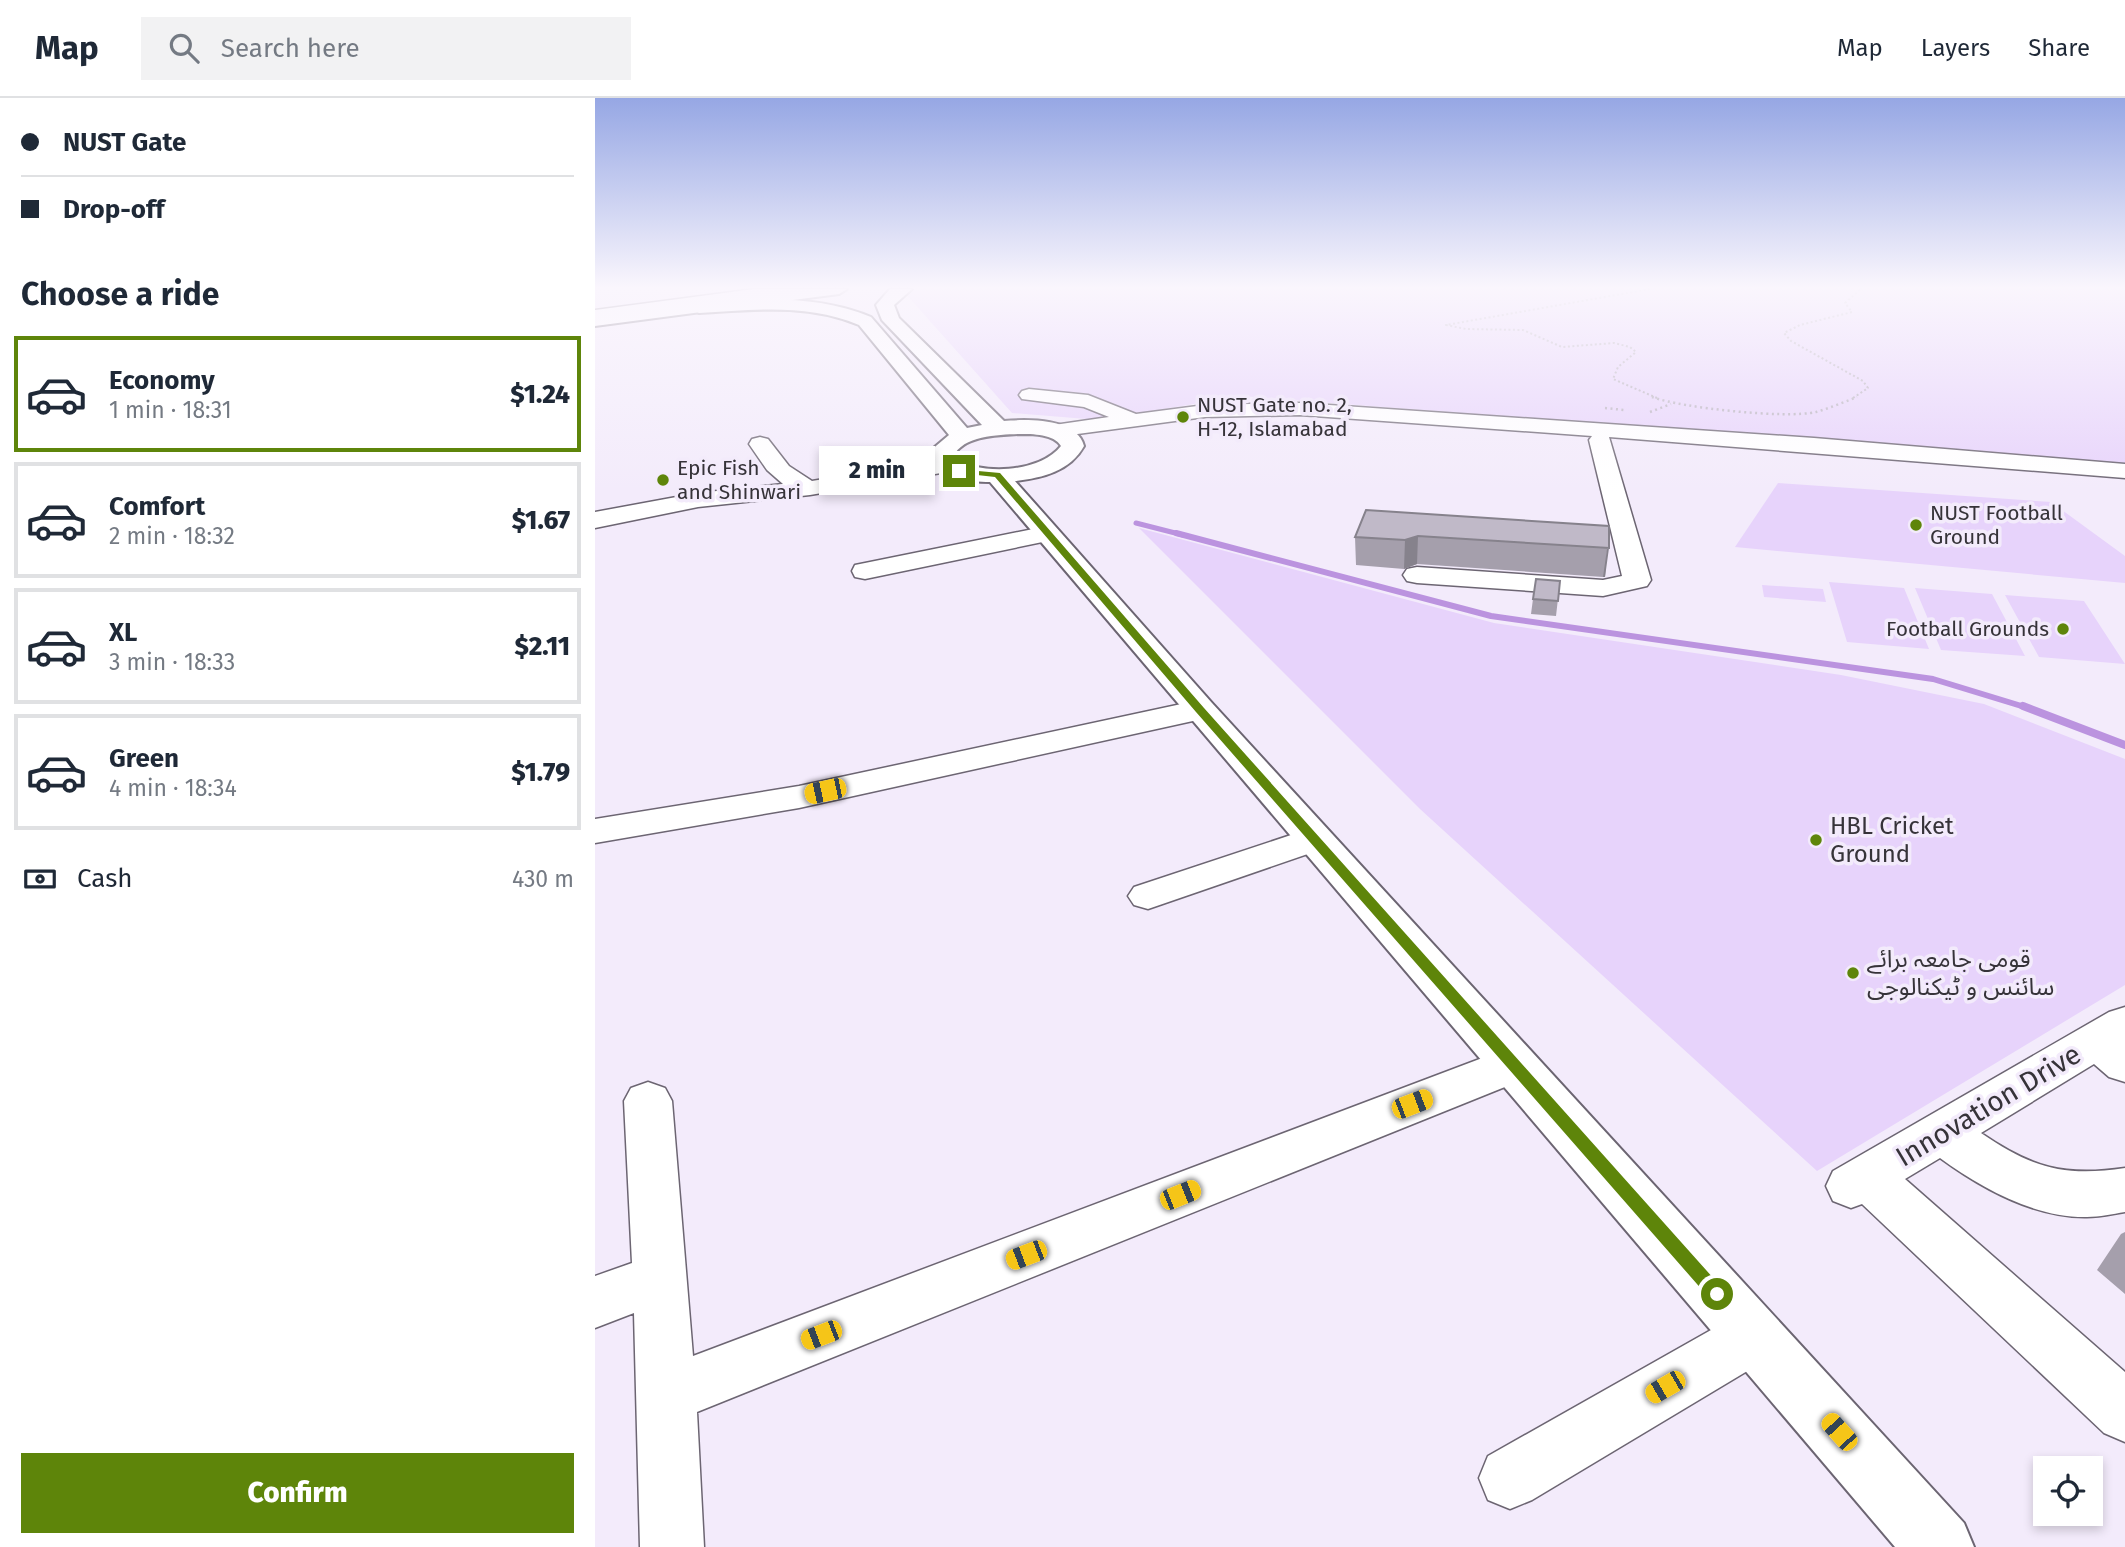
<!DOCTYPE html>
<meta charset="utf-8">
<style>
:root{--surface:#fff;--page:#f2f2f3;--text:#1f2937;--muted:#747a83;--line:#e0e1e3;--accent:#5e850a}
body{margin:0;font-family:"Fira Sans","Noto Sans Arabic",sans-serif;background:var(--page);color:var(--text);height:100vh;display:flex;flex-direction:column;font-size:26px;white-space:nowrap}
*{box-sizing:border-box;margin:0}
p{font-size:23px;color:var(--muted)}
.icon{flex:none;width:38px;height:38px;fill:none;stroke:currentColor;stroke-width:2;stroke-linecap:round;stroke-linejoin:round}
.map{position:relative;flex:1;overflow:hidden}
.side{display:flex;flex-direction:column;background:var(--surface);width:595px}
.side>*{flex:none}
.hud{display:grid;align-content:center;height:154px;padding:0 21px;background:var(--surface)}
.tools{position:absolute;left:1438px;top:1358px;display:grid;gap:14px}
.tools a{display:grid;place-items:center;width:70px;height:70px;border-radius:0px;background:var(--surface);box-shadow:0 4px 10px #0003;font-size:35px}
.end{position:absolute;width:32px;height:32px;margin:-16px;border:9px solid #5e850a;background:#fff;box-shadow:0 0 0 4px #fff}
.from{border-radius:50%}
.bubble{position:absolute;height:49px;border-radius:0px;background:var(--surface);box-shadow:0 4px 10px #0003;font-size:23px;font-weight:800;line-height:49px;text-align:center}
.car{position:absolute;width:21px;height:42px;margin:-21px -10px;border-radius:9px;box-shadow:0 0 5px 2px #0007;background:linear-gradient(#f5c518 24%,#345 0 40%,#f5c518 0 76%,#345 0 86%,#f5c518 0)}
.hud b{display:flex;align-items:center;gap:24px;height:66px;font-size:26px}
.hud b+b{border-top:2px solid var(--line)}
.hud i{width:18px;height:18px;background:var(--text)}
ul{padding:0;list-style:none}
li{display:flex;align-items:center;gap:21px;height:116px;margin:0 14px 10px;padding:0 7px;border:4px solid var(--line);border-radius:0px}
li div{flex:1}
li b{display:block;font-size:26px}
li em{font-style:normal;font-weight:800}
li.selected{border-color:var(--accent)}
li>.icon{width:63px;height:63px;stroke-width:1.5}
h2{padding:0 21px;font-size:32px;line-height:84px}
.pay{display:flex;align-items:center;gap:18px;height:77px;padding:0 21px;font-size:26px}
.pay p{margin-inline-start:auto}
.primary-button{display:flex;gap:14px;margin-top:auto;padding:14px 21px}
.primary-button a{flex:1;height:80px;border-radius:0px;background:var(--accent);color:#fff;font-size:28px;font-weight:800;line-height:80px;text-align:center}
header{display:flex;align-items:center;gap:42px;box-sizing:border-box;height:98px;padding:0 35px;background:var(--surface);border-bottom:2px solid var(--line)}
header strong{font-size:33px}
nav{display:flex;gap:38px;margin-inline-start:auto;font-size:24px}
.search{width:490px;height:63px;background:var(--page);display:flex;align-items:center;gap:18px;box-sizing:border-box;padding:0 24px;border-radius:0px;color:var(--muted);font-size:26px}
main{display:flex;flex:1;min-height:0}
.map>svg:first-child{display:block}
.green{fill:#e7d3fb}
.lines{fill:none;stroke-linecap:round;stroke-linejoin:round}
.stream-far2{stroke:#bb93df;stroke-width:5}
.stream-far1{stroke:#bb93df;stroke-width:6}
.stream{stroke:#bb93df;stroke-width:8}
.minor-casing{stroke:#6c6572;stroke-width:3}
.major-casing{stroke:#6c6572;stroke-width:4}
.highway-casing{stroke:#6c6572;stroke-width:4}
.path-far1{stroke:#b5aebb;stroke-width:2;stroke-dasharray:2 2.5;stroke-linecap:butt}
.path{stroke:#b5aebb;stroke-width:2.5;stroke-dasharray:2 3.5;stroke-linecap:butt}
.minor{fill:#fff;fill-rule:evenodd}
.major{fill:#fff;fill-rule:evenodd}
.highway{fill:#fff;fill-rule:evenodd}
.wall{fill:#a59fac}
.shaded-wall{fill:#86828c}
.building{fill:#c0b9c8;stroke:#86828c;stroke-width:2}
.route{fill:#5e850a}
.poi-dot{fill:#5e850a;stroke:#f3ebfb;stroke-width:2.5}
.labels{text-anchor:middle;stroke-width:7;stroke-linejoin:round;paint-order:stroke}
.far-poi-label{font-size:21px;fill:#363339;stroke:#f3ebfb;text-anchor:start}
.poi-label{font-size:24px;fill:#363339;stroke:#f3ebfb;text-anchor:start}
.near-street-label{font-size:28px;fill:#363339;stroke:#f3ebfb}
</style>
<header>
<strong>Map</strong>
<div class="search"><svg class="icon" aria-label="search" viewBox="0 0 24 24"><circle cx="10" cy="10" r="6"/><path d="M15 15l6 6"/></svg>Search here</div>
<nav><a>Map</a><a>Layers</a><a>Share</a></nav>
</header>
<main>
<section class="side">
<div class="hud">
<b><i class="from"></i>NUST Gate</b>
<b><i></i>Drop-off</b>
</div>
<h2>Choose a ride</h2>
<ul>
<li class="selected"><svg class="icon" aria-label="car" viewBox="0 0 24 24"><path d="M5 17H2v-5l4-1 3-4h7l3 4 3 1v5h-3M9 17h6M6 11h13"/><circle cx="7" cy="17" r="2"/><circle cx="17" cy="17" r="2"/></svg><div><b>Economy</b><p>1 min · 18:31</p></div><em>$1.24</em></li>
<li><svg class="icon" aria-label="car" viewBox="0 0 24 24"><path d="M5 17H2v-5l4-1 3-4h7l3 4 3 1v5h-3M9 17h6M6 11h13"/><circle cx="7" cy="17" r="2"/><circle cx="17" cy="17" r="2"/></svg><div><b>Comfort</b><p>2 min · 18:32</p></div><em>$1.67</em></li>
<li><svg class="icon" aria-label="car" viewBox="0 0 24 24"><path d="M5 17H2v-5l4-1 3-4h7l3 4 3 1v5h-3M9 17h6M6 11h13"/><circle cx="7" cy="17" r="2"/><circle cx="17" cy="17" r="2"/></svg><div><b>XL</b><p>3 min · 18:33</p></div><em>$2.11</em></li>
<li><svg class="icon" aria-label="car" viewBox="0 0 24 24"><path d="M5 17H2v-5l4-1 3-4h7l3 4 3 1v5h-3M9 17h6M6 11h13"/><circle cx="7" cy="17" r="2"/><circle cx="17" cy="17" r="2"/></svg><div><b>Green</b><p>4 min · 18:34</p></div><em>$1.79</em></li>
</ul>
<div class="pay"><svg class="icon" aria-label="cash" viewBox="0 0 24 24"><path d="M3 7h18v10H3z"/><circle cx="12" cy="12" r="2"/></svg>Cash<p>430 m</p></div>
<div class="primary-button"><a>Confirm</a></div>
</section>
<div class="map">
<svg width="1530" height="1449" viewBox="0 0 1530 1449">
<rect width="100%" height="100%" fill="#f3ebfb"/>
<!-- green -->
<path class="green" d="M325,191h1205v176l-884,-69 -142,24 -87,-7 -108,-121z
M1183,385l273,19 74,54v27l-390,-36z
M544,430l355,95 347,52 143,29 141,55v226l-308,186 -397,-362z
M1234,484l75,6 25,61 -82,-7z
M1167,487l61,4 3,13 -62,-5z
M1320,490l77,6 33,62 -84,-6z
M1410,497l79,6 41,63 -86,-7z"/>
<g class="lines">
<!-- stream-far2 -->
<path class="stream-far2" d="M541,425l47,12"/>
<!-- stream-far1 -->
<path class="stream-far1" d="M581,435l315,83 442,63 95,29"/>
<!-- stream -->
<path class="stream" d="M1428,608l102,39"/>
<!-- minor casing -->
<g class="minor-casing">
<path id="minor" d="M159,191h47l-8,5 -198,26v-10z
M434,291l59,6 48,19 69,-9 95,-2 514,35 311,26v14l-516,-41 42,143 -4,6 -44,10 -186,-13 -10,-2 -4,-6 4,-6 10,-2 186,13 19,-4 -33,-136 3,-4 -292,-21 -95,2 -150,20 -8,-1 -3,-5 3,-5 62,-9 -25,-10 -62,-8 -3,-4 3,-4z
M165,339l8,2 21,27 23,15 135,-23 8,2 3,5 -3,5 -8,2 -137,23 -112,12 -103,21v-16l103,-19 85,-9 -16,-14 -18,-26 3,-5z
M453,428l9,3 4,5 -4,5 -192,40 -10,-2 -3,-6 3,-6 10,-2z
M605,602l11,3 5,7 -5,7 -412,91 -204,35v-24l204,-33z
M720,729l13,4 6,8 -6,8 -180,62 -14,-4 -6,-9 6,-9z
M1530,909v75l-16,-5 -15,-13 -113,69c51,35 83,44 144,35v44c-13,2 -25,5 -38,5 -52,1 -106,-29 -147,-59l-35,21 220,193v70l-21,-9 -242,-229 -11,4 -18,-7 -7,-15 7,-15 276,-159z
M919,948l16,5 7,13 -7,13 -833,335 7,135h-64l-6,-234 -39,15v-52l37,-13 -8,-162 7,-13 17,-6 17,6 7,13 21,255z
M1159,1211l20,8 8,19 -8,19 -242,145 -22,9 -22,-9 -9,-22 9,-22 246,-139z"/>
</g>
<!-- major casing -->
<g class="major-casing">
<path id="major" d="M295,191h22l-18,16 5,13 105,103c23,-2 73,-3 80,25 -14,25 -41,32 -69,35l197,222 752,820 10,24h-79l-905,-1065c-21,0 -48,-5 -61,-23l1,-8 19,-16 -90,-110c-52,-22 -106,-15 -160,-12l-9,-5 9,-5c59,-4 116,-9 172,14l96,111 15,-3 -100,-105 -6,-15zM424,336c14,0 35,0 42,12 -21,27 -82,30 -108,11 10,-22 46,-22 66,-23z"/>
</g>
<!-- highway casing -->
<g class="highway-casing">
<path id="highway" d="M203,191h49l-8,5 -244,32v-10z"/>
</g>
<!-- path-far1 -->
<path class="path-far1" d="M1055,191l-204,36 20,4 57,1 39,17 52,-4 16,4 6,5 -18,15 -5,12 44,19
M1258,300l15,-10 -5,-7 -72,-40 -7,-8 16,-8 52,-13 -7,-9 16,-14"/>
<!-- path -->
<path class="path" d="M1057,299c30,11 134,22 164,15 14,-4 28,-10 41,-15
M1010,310l19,2
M1055,314l21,-8"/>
<!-- minor -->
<use href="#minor" class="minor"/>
<!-- major -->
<use href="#major" class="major"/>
<!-- highway -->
<use href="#highway" class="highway"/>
</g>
<!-- wall -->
<path class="wall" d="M1014,428l-4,51h-2l-186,-13 -13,5 -48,-4 -1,-28z
M965,483l-4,35 -25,-2 2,-15z
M1530,1134v62l-28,-24 24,-36z"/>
<!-- shaded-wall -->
<path class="shaded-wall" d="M823,438l-1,28 -13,5 1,-29z
M1014,450l-4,29h-2l4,-28z"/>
<!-- building -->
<path class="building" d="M771,412l243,16v22l-191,-12 -13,4 -50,-3z
M941,481l24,2 -2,20 -25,-2z"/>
<!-- sky -->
<linearGradient id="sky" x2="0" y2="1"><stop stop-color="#96a7e4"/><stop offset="0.48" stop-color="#faf6fd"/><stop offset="1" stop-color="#faf6fd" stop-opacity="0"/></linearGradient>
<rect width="1530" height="394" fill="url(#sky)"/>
<!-- route -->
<path class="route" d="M361,371l44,4 204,235 519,581 2,5 -2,6 -6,2 -6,-2 -515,-588 -201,-235 -36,-4z"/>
<!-- markers -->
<g class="poi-dot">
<circle cx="588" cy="319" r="7"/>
<circle cx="68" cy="382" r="7"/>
<circle cx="1321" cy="427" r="7"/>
<circle cx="1468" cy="531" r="7"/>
<circle cx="1221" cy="742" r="7"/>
<circle cx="1258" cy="875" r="7"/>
</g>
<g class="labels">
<!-- far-poi labels -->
<g class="far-poi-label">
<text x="602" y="314">NUST Gate no. 2,<tspan x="602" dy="24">H-12, Islamabad</tspan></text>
<text x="82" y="377">Epic Fish<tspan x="82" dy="24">and Shinwari</tspan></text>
<text x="1335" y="422">NUST Football<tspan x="1335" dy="24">Ground</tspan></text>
<text x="1454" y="538" text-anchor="end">Football Grounds</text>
</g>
<!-- poi labels -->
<g class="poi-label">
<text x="1235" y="736">HBL Cricket<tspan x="1235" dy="28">Ground</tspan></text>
<text x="1272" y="869">قومی جامعہ برائے<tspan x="1272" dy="28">سائنس و ٹیکنالوجی</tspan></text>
</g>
<!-- near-street labels -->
<g class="near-street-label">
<text transform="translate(1393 1007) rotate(-31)" y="10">Innovation Drive</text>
</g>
</g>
</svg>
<div class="tools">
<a><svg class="icon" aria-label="locate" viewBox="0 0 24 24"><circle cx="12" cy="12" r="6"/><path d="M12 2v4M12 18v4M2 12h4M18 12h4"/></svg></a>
</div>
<i class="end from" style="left:1122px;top:1196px"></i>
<i class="end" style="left:364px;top:373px"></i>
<div class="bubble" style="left:224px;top:348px;width:116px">2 min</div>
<i class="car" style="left:230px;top:693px;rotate:258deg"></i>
<i class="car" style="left:817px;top:1006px;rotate:69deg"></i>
<i class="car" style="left:585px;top:1097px;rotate:68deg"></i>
<i class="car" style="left:431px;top:1157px;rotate:249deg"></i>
<i class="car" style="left:226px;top:1237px;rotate:249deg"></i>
<i class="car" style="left:1070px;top:1289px;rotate:240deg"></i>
<i class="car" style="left:1244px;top:1334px;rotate:318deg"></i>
</div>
</main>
